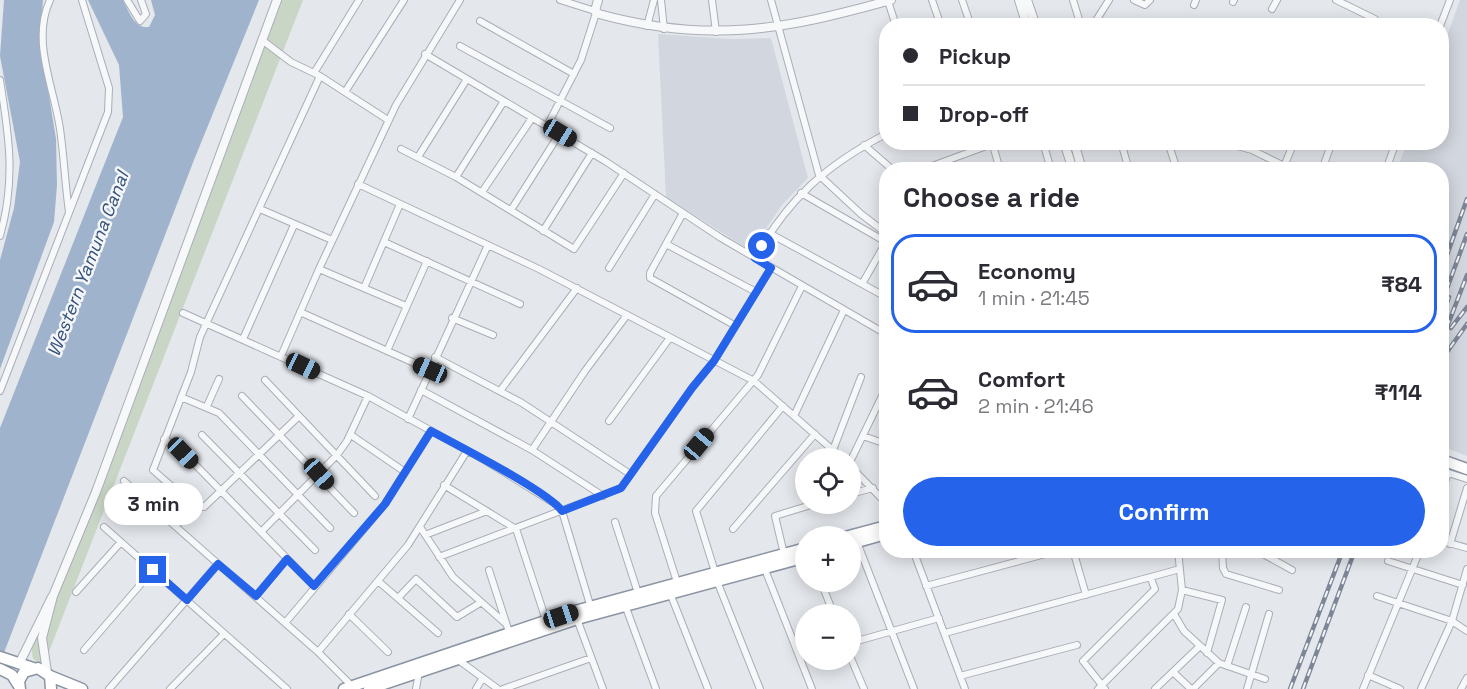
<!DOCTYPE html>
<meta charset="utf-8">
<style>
:root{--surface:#fff;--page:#f2f2f3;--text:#2b2b33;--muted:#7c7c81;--line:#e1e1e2;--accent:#2563eb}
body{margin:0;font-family:"Space Grotesk",sans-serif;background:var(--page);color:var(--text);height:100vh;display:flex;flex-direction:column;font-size:22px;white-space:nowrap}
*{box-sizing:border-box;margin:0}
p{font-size:20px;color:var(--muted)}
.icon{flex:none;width:33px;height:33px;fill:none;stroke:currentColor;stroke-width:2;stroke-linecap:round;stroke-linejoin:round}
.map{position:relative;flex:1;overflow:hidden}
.side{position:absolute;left:879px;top:162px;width:570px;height:396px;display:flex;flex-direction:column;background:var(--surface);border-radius:24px;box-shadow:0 3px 15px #0003}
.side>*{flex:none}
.guide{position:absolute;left:879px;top:18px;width:570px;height:132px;border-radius:24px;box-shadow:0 3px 15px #0003;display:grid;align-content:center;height:132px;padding:0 24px;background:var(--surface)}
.controls{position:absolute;left:795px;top:448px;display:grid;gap:12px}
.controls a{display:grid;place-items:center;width:66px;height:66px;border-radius:50%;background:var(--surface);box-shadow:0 3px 15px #0003;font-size:30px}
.end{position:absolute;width:27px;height:27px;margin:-14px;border:8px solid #2563eb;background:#fff;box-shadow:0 0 0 3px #fff}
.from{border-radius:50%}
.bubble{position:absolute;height:42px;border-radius:21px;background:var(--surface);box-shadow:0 3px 15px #0003;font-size:20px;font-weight:800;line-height:42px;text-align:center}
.car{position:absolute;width:18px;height:36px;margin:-18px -9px;border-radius:8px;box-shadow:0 0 4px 2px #0007;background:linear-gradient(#222 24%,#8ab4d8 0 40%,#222 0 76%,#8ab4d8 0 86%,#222 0)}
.guide b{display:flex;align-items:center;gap:21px;height:57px;font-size:22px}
.guide b+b{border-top:2px solid var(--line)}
.guide i{width:15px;height:15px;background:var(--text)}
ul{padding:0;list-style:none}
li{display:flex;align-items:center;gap:18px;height:99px;margin:0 12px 9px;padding:0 12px;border:3px solid transparent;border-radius:24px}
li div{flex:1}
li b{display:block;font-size:22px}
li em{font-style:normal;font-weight:800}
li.active{border-color:var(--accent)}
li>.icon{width:54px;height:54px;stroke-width:1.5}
h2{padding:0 24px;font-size:27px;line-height:72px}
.button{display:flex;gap:12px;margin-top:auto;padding:12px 24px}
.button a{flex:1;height:69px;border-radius:36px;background:var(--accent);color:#fff;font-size:24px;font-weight:800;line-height:69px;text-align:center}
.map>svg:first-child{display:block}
.built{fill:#d2d6de}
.green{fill:#c9d6c5}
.water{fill:#9fb4cc}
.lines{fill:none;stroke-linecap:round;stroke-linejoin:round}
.minor-casing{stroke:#a9aeb7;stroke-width:8}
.tertiary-casing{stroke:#a9aeb7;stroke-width:10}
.trunk-casing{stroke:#8b94a3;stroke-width:13}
.minor{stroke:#f7f8fa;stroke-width:6}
.tertiary{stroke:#f7f8fa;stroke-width:8}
.trunk{stroke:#fff;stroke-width:10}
.rail-casing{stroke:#7d8696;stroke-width:4.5}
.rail{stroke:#f4f6f9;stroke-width:2;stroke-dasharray:7;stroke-linecap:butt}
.route{stroke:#2563eb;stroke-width:8}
.labels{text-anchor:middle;stroke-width:5;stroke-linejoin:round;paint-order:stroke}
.water-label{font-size:18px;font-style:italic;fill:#34527a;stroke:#f4f6f9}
</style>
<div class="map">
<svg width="1467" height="689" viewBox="0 0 1467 689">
<rect width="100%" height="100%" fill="#e4e7ec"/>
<!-- built -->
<path class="built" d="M1460,0h7v456l-25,-10v-276l-45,-1 10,-26 35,-1v-92z
M658,34l73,5 40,-1 37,140 -26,27 -31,46 -85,-54z"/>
<!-- green -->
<path class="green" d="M282,0h21l-260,667 -10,-8 -2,-14z"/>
<!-- water -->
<path class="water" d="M4,0h39l-3,40 16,99 1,46 -3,37 -54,147v-109l14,-52 6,-46 -20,-106z
M88,0h35c6,11 11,29 26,27l6,-12 -4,-15h108l-65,160 -194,503v-235l123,-311 -4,-52z"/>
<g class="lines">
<!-- minor casing -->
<g class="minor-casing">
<path id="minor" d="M50,0c-19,41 4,87 10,129 4,27 5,55 9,83
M127,0l13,21 6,-7 -5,-14
M560,0l35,11
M661,0l3,29
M712,0l4,32
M771,0l48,175 42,39 25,19
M932,0l9,26
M962,0l9,26
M1073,0l8,26
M1134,0l11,5 5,-5
M1336,0l39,19 1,7
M888,1l8,25
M1233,2l1,-2
M1194,5l2,-5
M1272,9l5,-9
M480,21l94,53
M647,26l7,-26
M1090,26l7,-7 12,-19
M1440,26l10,-26
M262,40l29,22 29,14 68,44
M460,46l150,82
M425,54l180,107 116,77 165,96
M314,73l45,-73
M0,80c9,56 16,100 0,156
M345,92l59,-92
M547,126l34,-66 15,-47
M992,142l8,28
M1043,142l8,28
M1121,142l8,28
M1168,142l9,28
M1223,142l29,8 32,16
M864,145l29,25
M1170,147l25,-5
M401,149l55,28 118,72 50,-76
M418,157l49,-78
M1283,169l11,-27
M921,170l71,-26
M1322,170l10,-28
M1386,170l10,-28
M456,177l48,-76
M358,184l181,85 215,112 89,78
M482,192l50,-74
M801,193l85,49
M260,209l72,31
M511,210l49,-77
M683,213l-33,60v5l84,47
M543,231l49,-78
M769,233l117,64
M384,242l136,62
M666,244l90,48
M755,258c33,-59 71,-93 131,-124
M609,268l46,-74
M319,269l87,37
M862,284l24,-42
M364,288l36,-84
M300,312l130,58
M183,313l185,83 118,65 71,44 5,6 29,97
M452,318l41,17
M243,339l51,-114
M387,351l40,-90
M281,356l38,-87 77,-164 64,-105
M435,357l87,46 108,71
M265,380l110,116
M421,390l111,60 71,46
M0,391l108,-279 1,-24 -27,-88
M500,391l77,-103
M242,396l112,117
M181,397l38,16 111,115
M207,406l12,-27
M299,416l-95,91 -11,-2 -40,-35 38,-98 9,-35 120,-261
M794,416l50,-106
M408,419l80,-174
M609,421l60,-82
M202,435l113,115
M351,435l54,37
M863,436l23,8
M164,439l16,10 134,137
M532,450l53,-79 42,-56
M833,450l28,-73
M850,462l33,-68
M850,466l36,37
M1442,471l25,8
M124,481l194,171 35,35
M444,485l72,44 30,91
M1442,491l6,-18
M850,494l23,-6
M615,522l23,71
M176,526l17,-21
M104,527l183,162
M420,527l33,50 52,46
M733,529l82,-95
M261,532l76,-77 10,-14 21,-45
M425,535l62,-24
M1442,541l25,7
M857,542l57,147
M1450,544l17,-56
M913,550l52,139
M1073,550l13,45
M1222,550l1,18 3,6 53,16
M1256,550l36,20
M784,554l-9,-38 39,-12
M439,557l182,-69 71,-100 22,-27 57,-93
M1388,561l75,24
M764,567l48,122
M489,570l20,62
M715,572l-19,-61 87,-105
M378,581l60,52
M717,581l43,108
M677,582l-22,-69 1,-17 102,-121 44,-89
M821,582l13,33
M926,586l134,-36
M1182,590l40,10 -15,53
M76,592l45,-50
M670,593l38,96
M256,596l31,-37
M1377,596l75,25 15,10
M398,598l18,-19 41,38 23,-14
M625,605l31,84
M349,614l39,38
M1174,614l10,17 35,32 46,16
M577,619l26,70
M285,623l100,-119 46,-73
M945,633l235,-64
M850,643l89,-25
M84,650l69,-80
M318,652l90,-107 59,-94
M850,656l14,33
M457,659l41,30
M1227,666l19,-59
M1173,672l18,17
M1368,675l32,14
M960,676l117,-31
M109,689l109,-125
M170,689l54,-55
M416,689l3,-17
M476,689l6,-10
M503,689l88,-31
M1098,689l80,-80 4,-19 -4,-40
M1105,689l-22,-28 72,-72 -4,-10
M1155,689l45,-43
M1193,689l26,-26
M1247,689l22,-75
M1363,689l57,-139
M1421,689l31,-68 15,-52
M1461,689l6,-11"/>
</g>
<!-- tertiary casing -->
<g class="tertiary-casing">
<path id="tertiary" d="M598,0l-3,11 4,3c109,30 185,16 292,-14
M1019,0l8,26
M1027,0l9,26
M1064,142l9,28
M1074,142l8,28
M19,664l33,-67
M47,672l-5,-34 11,-42 43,-104 181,-492"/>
</g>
<!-- trunk casing -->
<g class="trunk-casing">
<path id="trunk" d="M1442,460l25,9
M845,537l41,-11
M850,544l36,-10
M0,657l33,11
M0,669l12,6 7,11
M50,676l32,13
M20,689l-1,-8 5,-9 14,-4 12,8 1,13
M344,689l231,-78 231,-63
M369,689l208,-70 229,-62"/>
</g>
<!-- minor -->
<use href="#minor" class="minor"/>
<!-- tertiary -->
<use href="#tertiary" class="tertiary"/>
<!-- trunk -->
<use href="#trunk" class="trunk"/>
<!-- rail casing -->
<g class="rail-casing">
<path id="rail" d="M1442,269l25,-70
M1442,302l25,-68
M1442,317l7,-20
M1451,328l16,-21
M1442,340l25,-65
M1442,359l25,-35
M1290,689l53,-139
M1303,689l52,-139"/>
</g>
<!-- rail -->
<use href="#rail" class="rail"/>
</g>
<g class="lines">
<!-- route -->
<path class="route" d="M153,570l34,30 31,-36 38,32 31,-37 27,27 71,-82 46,-73c26,14 117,60 131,80l59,-23 71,-100 22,-27 57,-93 -16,-10 7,-12"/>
</g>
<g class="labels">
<!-- water labels -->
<g class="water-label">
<text transform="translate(88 264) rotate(-69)" y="6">Western Yamuna Canal</text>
</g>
</g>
</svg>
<div class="controls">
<a><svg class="icon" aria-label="locate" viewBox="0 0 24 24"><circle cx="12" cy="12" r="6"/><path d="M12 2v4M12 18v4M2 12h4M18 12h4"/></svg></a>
<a>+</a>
<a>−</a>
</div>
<i class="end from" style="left:762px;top:246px"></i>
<i class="end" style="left:153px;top:570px"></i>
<div class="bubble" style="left:104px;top:483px;width:99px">3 min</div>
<i class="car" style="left:560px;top:133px;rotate:121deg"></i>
<i class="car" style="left:303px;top:366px;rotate:115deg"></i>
<i class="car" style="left:430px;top:370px;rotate:294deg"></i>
<i class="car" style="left:699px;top:444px;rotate:40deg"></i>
<i class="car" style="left:183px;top:453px;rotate:136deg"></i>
<i class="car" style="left:319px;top:474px;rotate:138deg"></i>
<i class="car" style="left:561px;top:616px;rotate:72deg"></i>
<div class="guide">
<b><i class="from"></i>Pickup</b>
<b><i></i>Drop-off</b>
</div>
<section class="side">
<h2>Choose a ride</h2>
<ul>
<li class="active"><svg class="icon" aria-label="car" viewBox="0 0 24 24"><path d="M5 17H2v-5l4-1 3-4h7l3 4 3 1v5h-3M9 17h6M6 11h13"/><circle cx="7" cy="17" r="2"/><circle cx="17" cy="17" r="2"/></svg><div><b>Economy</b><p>1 min · 21:45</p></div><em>₹84</em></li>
<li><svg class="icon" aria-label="car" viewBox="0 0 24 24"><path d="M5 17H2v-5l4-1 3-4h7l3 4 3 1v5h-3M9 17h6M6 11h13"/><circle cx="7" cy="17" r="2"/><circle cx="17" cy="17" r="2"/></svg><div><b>Comfort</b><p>2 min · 21:46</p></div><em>₹114</em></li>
</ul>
<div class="button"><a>Confirm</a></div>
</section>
</div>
